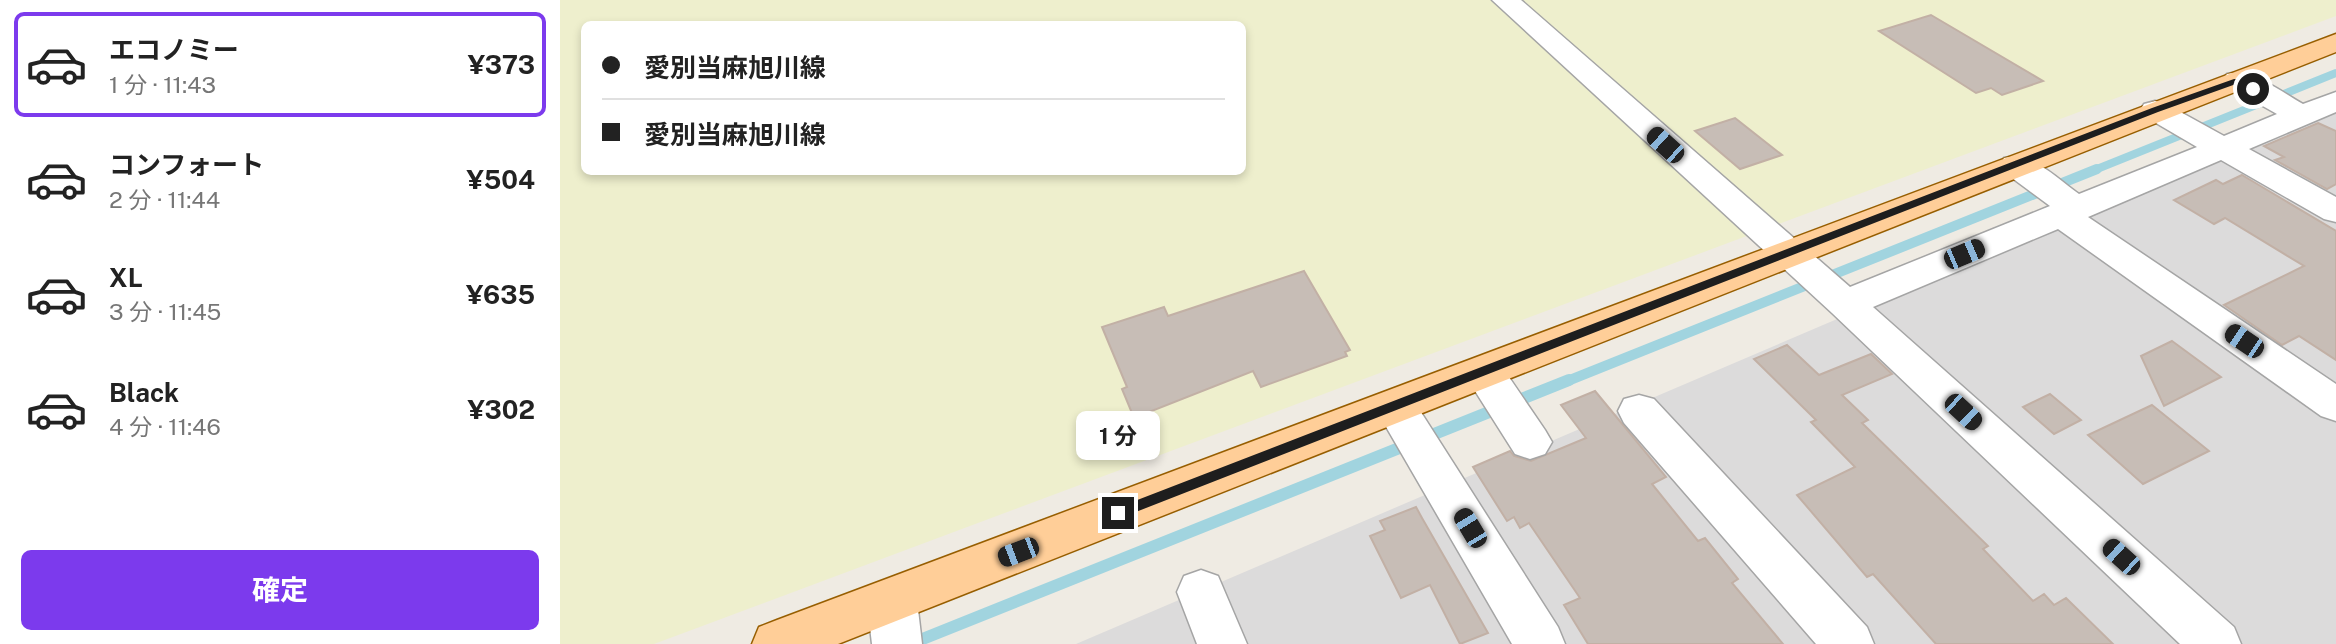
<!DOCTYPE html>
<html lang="ja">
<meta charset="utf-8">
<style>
:root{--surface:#fff;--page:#f6f6f6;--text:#222;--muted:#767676;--line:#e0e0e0;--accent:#7c3aed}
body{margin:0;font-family:"Public Sans","Noto Sans JP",sans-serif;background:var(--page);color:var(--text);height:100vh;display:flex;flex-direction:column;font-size:26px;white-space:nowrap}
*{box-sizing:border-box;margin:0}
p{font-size:23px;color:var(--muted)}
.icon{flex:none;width:38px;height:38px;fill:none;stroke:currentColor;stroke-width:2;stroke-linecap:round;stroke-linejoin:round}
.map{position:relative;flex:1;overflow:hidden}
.drawer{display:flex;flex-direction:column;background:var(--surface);width:560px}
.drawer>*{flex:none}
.banner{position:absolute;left:21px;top:21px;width:665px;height:154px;border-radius:10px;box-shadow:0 4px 10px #0003;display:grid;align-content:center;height:154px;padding:0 21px;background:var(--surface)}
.end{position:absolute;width:32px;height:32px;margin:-16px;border:9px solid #1e1e1e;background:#fff;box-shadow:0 0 0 4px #fff}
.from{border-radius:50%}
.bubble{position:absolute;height:49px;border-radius:10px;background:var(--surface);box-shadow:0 4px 10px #0003;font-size:23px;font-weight:700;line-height:49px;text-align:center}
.car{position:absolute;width:21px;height:42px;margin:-21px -10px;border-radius:9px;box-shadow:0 0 5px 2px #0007;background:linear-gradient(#222 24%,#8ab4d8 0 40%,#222 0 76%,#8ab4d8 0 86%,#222 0)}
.banner b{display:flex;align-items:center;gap:24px;height:66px;font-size:26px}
.banner b+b{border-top:2px solid var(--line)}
.banner i{width:18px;height:18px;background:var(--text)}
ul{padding:12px 0 0;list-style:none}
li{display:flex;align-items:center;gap:21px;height:105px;margin:0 14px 10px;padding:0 7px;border:4px solid transparent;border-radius:10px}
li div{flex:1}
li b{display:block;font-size:26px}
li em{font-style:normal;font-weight:700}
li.active{border-color:var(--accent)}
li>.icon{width:63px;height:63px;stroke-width:1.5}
.button{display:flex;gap:14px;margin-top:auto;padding:14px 21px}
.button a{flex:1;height:80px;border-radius:10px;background:var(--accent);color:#fff;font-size:28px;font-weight:700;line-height:80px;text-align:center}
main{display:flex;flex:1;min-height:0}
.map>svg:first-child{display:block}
.residential{fill:#dcdbdb}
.farmland{fill:#eeefcd;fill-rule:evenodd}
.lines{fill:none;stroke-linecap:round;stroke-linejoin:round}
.stream-far2{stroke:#a1d4df;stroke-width:8}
.stream-far1{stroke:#a1d4df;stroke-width:10}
.stream{stroke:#a1d4df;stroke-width:12}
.building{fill:#c7bdb6;stroke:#c2b0a5;stroke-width:2}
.minor-casing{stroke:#a5a5a5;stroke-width:3}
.major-casing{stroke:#975e00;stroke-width:3}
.minor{fill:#fff;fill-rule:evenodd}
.major{fill:#ffce98;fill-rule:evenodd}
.route{fill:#1e1e1e}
</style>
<main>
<section class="drawer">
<ul>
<li class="active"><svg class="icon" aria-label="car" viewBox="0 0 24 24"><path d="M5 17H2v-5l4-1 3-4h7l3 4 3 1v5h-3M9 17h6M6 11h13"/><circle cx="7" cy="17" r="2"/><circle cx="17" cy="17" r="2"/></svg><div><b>エコノミー</b><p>1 分 · 11:43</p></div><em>¥373</em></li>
<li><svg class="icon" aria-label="car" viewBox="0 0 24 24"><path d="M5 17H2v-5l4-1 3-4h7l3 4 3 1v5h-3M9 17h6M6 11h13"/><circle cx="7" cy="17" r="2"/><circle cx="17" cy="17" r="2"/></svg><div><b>コンフォート</b><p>2 分 · 11:44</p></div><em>¥504</em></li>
<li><svg class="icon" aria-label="car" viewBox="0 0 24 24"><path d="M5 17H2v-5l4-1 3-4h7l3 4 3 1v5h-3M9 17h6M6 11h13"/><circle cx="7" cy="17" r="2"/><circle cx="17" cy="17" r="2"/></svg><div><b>XL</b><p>3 分 · 11:45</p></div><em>¥635</em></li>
<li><svg class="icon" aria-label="car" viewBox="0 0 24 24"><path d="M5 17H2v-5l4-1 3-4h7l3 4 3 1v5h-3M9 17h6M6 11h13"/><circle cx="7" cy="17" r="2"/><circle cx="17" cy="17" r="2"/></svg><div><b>Black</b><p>4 分 · 11:46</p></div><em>¥302</em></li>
</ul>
<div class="button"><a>確定</a></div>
</section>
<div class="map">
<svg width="1776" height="644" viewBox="0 0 1776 644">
<rect width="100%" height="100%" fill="#efebe3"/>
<!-- residential -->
<path class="residential" d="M1776,106v538h-1260z"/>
<!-- farmland -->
<path class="farmland" d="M0,0h1776v16l-1682,628h-94zM24,24h658v148h-658z"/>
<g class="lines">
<!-- stream-far2 -->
<path class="stream-far2" d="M1532,171l244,-98"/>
<!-- stream-far1 -->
<path class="stream-far1" d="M1005,382l532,-213"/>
<!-- stream -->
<path class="stream" d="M350,644l659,-264"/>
</g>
<!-- building -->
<path class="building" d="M1371,15l112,66 -41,14 -11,-7 -15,5 -97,-62z
M1175,118l47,37 -42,14 -45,-38z
M1758,123l18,8v53l-9,5 -52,-29 9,-3 -20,-11z
M1682,175l94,56v129l-37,-24 -17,9 -58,-40 80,-39 -79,-48 -11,6 -40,-24 42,-20 7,4z
M744,271l46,79 -5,2 2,4 -86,31 -8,-16 -119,47 -12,-29 5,-2 -25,-60 62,-20 4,9z
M1612,341l49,36 -57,29 -23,-50z
M1227,345l32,30 52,-21 21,20 -50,21 26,25 -6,3 126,123 -5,3 50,52 11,-7 10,11 12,-7 47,46h-177l-63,-70 -6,3 -70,-82 58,-28 -44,-45 5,-2 -62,-61z
M1035,391l71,86 -14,7 46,57 7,-3 33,41 -6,4 51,61h-195l-24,-39 16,-7 -51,-75 -9,5 -6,-11 -7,4 -34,-54 37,-16 4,5 17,5 55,-23 -25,-33z
M1490,394l31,26 -27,14 -31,-27z
M1592,405l57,46 -66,33 -55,-49z
M856,507l6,11 66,115 -28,11 -30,-59 -29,13 -31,-62 15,-6 -5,-9z"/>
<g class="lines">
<!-- minor casing -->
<g class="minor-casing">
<path id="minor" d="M932,0h29l329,287 200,-81 -46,-34 -4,-7 4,-7c28,-7 53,21 75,36l118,-47 -53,-31 -4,-6 4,-6 11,-3 11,3 58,32 53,-22 -50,-28 -5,-6 5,-6c25,-6 54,18 76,30l33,-12v20l-87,37 87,48v25l-12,-3 -103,-59 -133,57 248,167v37l-15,-5 -263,-187 -185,78 361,320 7,17h-61l-348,-331z
M924,357l14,4 47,69 7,12 -7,12 -15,5 -15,-5 -45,-71 -6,-11 6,-11z
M835,390l15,5 148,232 7,17h-53l-138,-238 6,-11z
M1079,395l15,4 213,228 7,17h-58l-192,-221 -6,-12 6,-12z
M641,570l17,6 29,68h-50l-20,-52 7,-16z
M332,578l17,7 8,16 5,43h-50l-5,-43 8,-16z"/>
</g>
<!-- major casing -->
<g class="major-casing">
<path id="major" d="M1776,34v18l-1498,592h-86l7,-17 18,-7z"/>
</g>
<!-- minor -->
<use href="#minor" class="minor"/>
<!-- major -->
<use href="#major" class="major"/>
</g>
<!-- route -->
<path class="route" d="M1674,79h6l17,10 -7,2 -14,-7 -78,28 -1035,405h-9l-2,-4 2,-4 1038,-401z"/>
</svg>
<i class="end from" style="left:1693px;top:89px"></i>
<i class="end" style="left:558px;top:513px"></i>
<div class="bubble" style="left:516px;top:411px;width:84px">1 分</div>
<i class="car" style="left:1105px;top:145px;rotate:312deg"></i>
<i class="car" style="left:1404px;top:254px;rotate:67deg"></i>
<i class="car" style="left:1684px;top:341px;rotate:304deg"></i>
<i class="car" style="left:1403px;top:412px;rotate:133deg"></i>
<i class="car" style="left:910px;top:528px;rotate:329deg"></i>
<i class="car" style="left:458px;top:552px;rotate:249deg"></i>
<i class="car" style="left:1561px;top:557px;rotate:312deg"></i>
<div class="banner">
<b><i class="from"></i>愛別当麻旭川線</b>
<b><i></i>愛別当麻旭川線</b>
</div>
</div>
</main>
